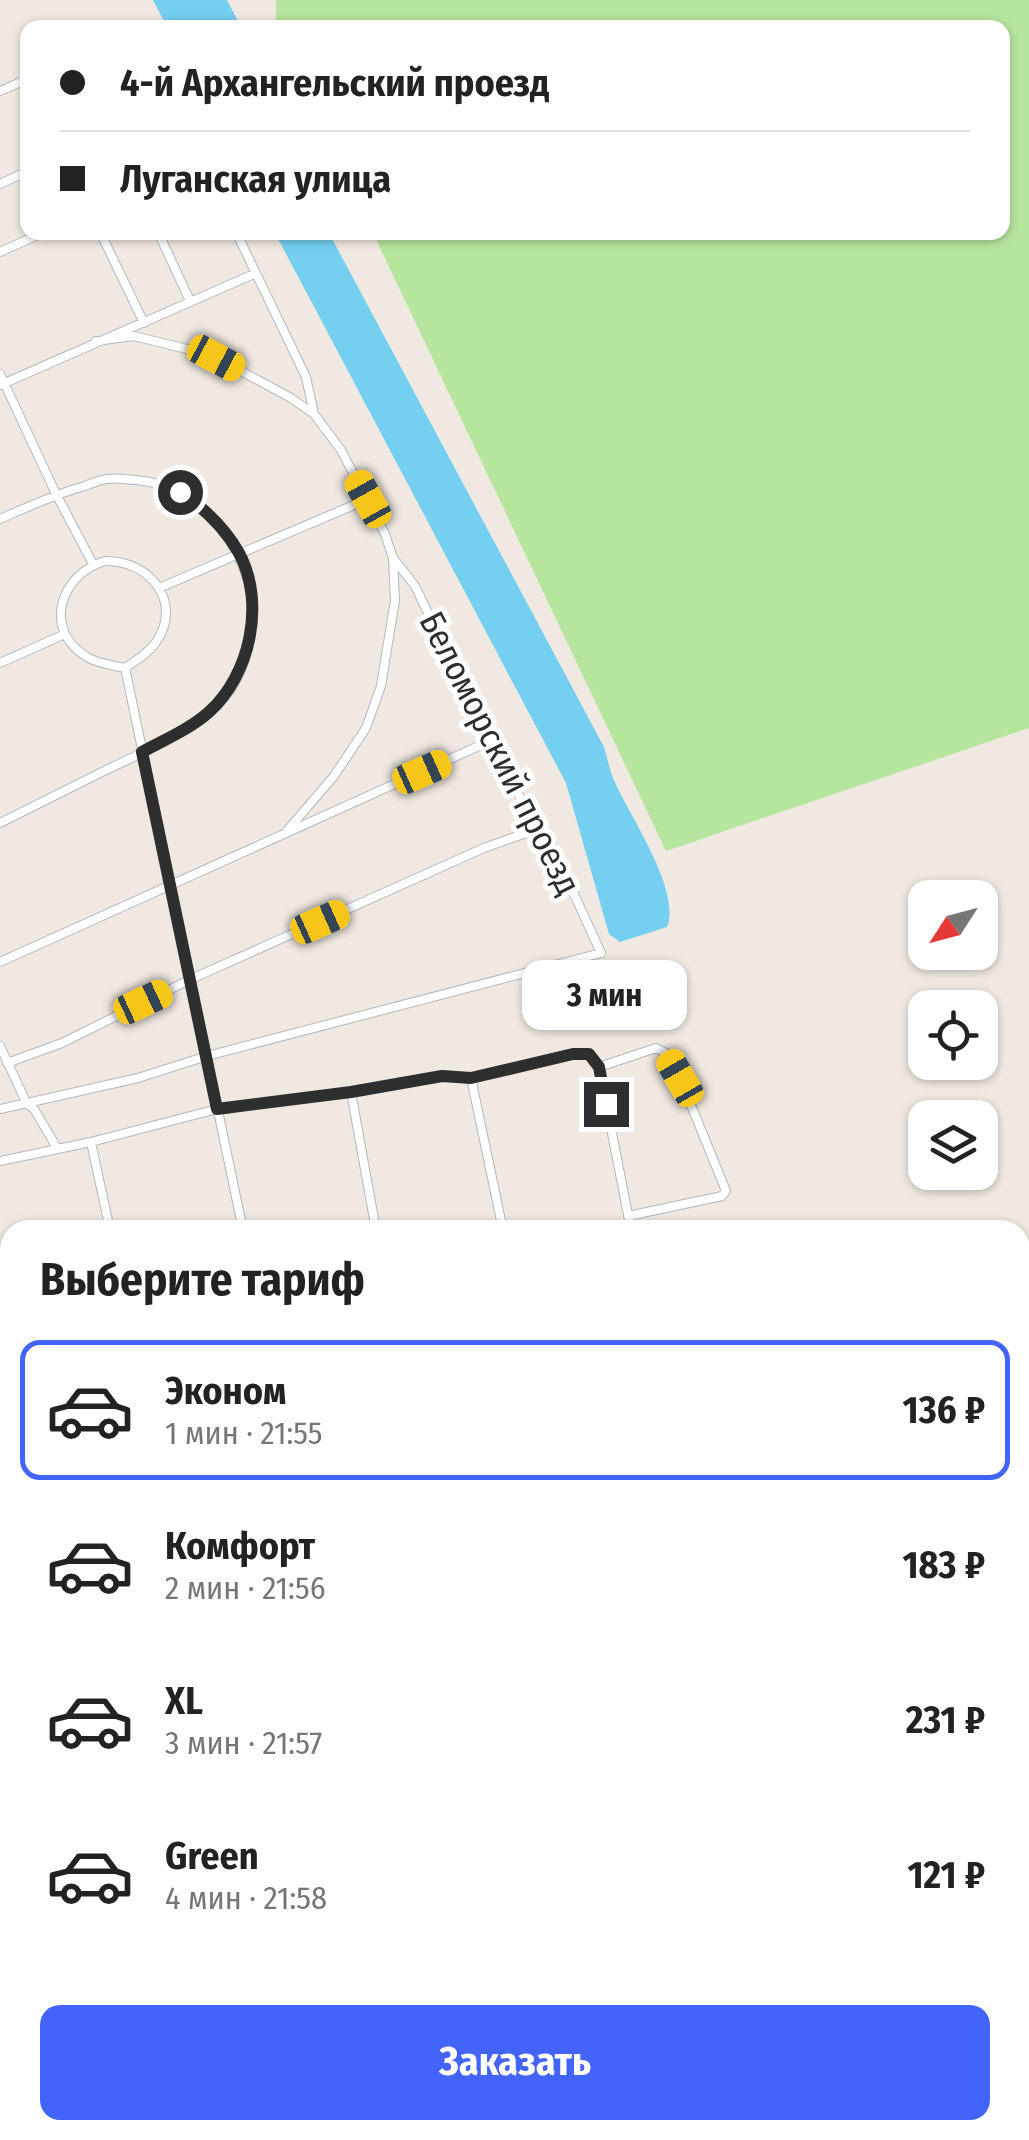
<!DOCTYPE html>
<html lang="ru">
<meta charset="utf-8">
<style>
:root{--surface:#fff;--page:#f2f2f2;--text:#222;--muted:#767676;--line:#e0e0e0;--accent:#4264fb}
body{margin:0;font-family:"Fira Sans Condensed",sans-serif;background:var(--page);color:var(--text);height:100vh;display:flex;flex-direction:column;font-size:38px;white-space:nowrap}
*{box-sizing:border-box;margin:0}
p{font-size:32px;color:var(--muted)}
.icon{flex:none;width:55px;height:55px;fill:none;stroke:currentColor;stroke-width:2;stroke-linecap:round;stroke-linejoin:round}
.map{position:relative;flex:1;overflow:hidden}
.panel{position:absolute;left:0px;top:1220px;width:1030px;height:920px;display:flex;flex-direction:column;background:var(--surface);border-radius:30px 30px 0 0;box-shadow:0 2px 8px #0004}
.panel>*{flex:none}
.banner{position:absolute;left:20px;top:20px;width:990px;height:220px;border-radius:20px;box-shadow:0 2px 8px #0004;display:grid;align-content:center;height:220px;padding:0 40px;background:var(--surface)}
.needle{width:65px;rotate:234deg}
.controls{position:absolute;left:908px;top:880px;display:grid;gap:20px}
.controls a{display:grid;place-items:center;width:90px;height:90px;border-radius:20px;background:var(--surface);box-shadow:0 2px 8px #0004;font-size:50px}
.end{position:absolute;width:45px;height:45px;margin:-22px;border:12px solid #2e2e2e;background:#fff;box-shadow:0 0 0 5px #fff}
.from{border-radius:50%}
.bubble{position:absolute;height:70px;border-radius:20px;background:var(--surface);box-shadow:0 2px 8px #0004;font-size:32px;font-weight:700;line-height:70px;text-align:center}
.car{position:absolute;width:30px;height:60px;margin:-30px -15px;border-radius:12px;box-shadow:0 0 8px 2px #0007;background:linear-gradient(#f5c518 24%,#345 0 40%,#f5c518 0 76%,#345 0 86%,#f5c518 0)}
.banner b{display:flex;align-items:center;gap:35px;height:95px;font-size:38px}
.banner b+b{border-top:2px solid var(--line)}
.banner i{width:25px;height:25px;background:var(--text)}
ul{padding:0;list-style:none}
li{display:flex;align-items:center;gap:30px;height:140px;margin:0 20px 15px;padding:0 20px;border:5px solid transparent;border-radius:20px}
li div{flex:1}
li b{display:block;font-size:38px}
li em{font-style:normal;font-weight:700}
li.active{border-color:var(--accent)}
li>.icon{width:90px;height:90px;stroke-width:1.5}
h2{padding:0 40px;font-size:45px;line-height:120px}
.button{display:flex;gap:20px;margin-top:auto;padding:20px 40px}
.button a{flex:1;height:115px;border-radius:20px;background:var(--accent);color:#fff;font-size:40px;font-weight:700;line-height:115px;text-align:center}
.map>svg:first-child{display:block}
.green{fill:#b6e59e}
.water{fill:#75cff0}
.lines{fill:none;stroke-linecap:round;stroke-linejoin:round}
.stream{stroke:#75cff0;stroke-width:2.5}
.street-casing{stroke:#b4b7c1;stroke-width:10}
.secondary-casing{stroke:#b4b7c1;stroke-width:14}
.street{stroke:#fff;stroke-width:8}
.secondary{stroke:#fff;stroke-width:11}
.route{stroke:#2e2e2e;stroke-width:12}
.labels{text-anchor:middle;stroke-width:10;stroke-linejoin:round;paint-order:stroke}
.street-label{font-size:35px;fill:#2e2e2e;stroke:#fff}
</style>
<div class="map">
<svg width="1029" height="2140" viewBox="0 0 1029 2140">
<rect width="100%" height="100%" fill="#efe9e1"/>
<!-- green -->
<path class="green" d="M276,0h753v728l-363,123 -293,-618 629,-1v-204h-726z"/>
<!-- water -->
<path class="water" d="M153,0h74l14,27h-74z
M275,233h54l275,514c3,10 5,21 9,31 15,36 69,112 54,149l-47,15 -11,-8 -43,-151z"/>
<g class="lines">
<!-- stream -->
<path class="stream" d="M1020,1666l9,15"/>
<!-- street casing -->
<g class="street-casing">
<path id="street" d="M0,91l28,-12
M0,184l28,-13
M100,232l44,91
M158,232l32,69
M236,232l70,145 8,37
M0,252l44,-20
M96,341l38,-5 61,15 22,7 74,40 23,16 27,36 44,84 8,24 2,42 -14,86 -15,42 -32,48 -48,56
M0,374l56,120 37,70
M0,385l254,-111
M0,519c28,-12 55,-25 85,-33 7,-3 15,-6 22,-7 9,-2 21,1 30,1 36,4 61,20 83,48 37,45 43,104 14,156 -24,41 -91,68 -132,88 -34,17 -68,34 -102,51
M105,561c44,-1 79,41 51,81 -8,12 -20,18 -31,26 -13,-3 -27,-4 -38,-11 -45,-27 -27,-83 18,-96z
M159,588l209,-89
M0,663l65,-29
M125,668l118,562
M0,962l490,-221
M0,1046l27,58 7,5 23,39
M7,1063l55,-20 127,-63 295,-132 53,-19
M599,1067l32,163
M471,1078l32,152
M351,1092l25,138
M0,1109l138,-31 69,-22 394,-103 -49,-107 -15,-17 -47,-88 -75,-155 -22,-28
M91,1142l19,88
M0,1161l91,-19 126,-33 134,-17 91,-16 29,2 102,-24h16l10,13 57,-19 10,5 14,25 46,113 -4,5 -94,20
M1020,1266l9,-2
M0,1322l10,46
M1020,1404l9,-2
M0,1473l10,-2
M1020,1557l9,-2
M0,1613l10,-2
M0,1899l10,-5
M0,1922l10,19
M1020,2060h9
M105,2130l5,10
M290,2130l5,10"/>
</g>
<!-- secondary casing -->
<g class="secondary-casing">
<path id="secondary" d="M0,1619l10,19
M1020,1865l9,-2"/>
</g>
<!-- street -->
<use href="#street" class="street"/>
<!-- secondary -->
<use href="#secondary" class="secondary"/>
</g>
<g class="lines">
<!-- route -->
<path class="route" d="M180,492c24,16 45,36 59,61 27,50 11,122 -30,159 -19,17 -45,28 -67,40l75,357 134,-17 91,-16 29,2 102,-24h16l10,13 7,37"/>
</g>
<g class="labels">
<!-- street labels -->
<g class="street-label">
<text transform="translate(500 753) rotate(63)" y="12">Беломорский проезд</text>
</g>
</g>
</svg>
<div class="controls">
<a><svg class="needle" viewBox="-14 -14 28 28"><path d="M0-13l5 13h-10z" fill="#e53935"/><path d="M0 13l5-13h-10z" fill="#767676"/></svg></a>
<a><svg class="icon" aria-label="locate" viewBox="0 0 24 24"><circle cx="12" cy="12" r="6"/><path d="M12 2v4M12 18v4M2 12h4M18 12h4"/></svg></a>
<a><svg class="icon" aria-label="layers" viewBox="0 0 24 24"><path d="M12 4l9 5-9 5-9-5zM3 14l9 5 9-5"/></svg></a>
</div>
<i class="end from" style="left:180px;top:492px"></i>
<i class="end" style="left:606px;top:1104px"></i>
<div class="bubble" style="left:522px;top:960px;width:165px">3 мин</div>
<i class="car" style="left:216px;top:358px;rotate:118deg"></i>
<i class="car" style="left:368px;top:499px;rotate:331deg"></i>
<i class="car" style="left:422px;top:772px;rotate:66deg"></i>
<i class="car" style="left:320px;top:922px;rotate:66deg"></i>
<i class="car" style="left:143px;top:1002px;rotate:65deg"></i>
<i class="car" style="left:680px;top:1078px;rotate:330deg"></i>
<div class="banner">
<b><i class="from"></i>4-й Архангельский проезд</b>
<b><i></i>Луганская улица</b>
</div>
<section class="panel">
<h2>Выберите тариф</h2>
<ul>
<li class="active"><svg class="icon" aria-label="car" viewBox="0 0 24 24"><path d="M5 17H2v-5l4-1 3-4h7l3 4 3 1v5h-3M9 17h6M6 11h13"/><circle cx="7" cy="17" r="2"/><circle cx="17" cy="17" r="2"/></svg><div><b>Эконом</b><p>1 мин · 21:55</p></div><em>136 ₽</em></li>
<li><svg class="icon" aria-label="car" viewBox="0 0 24 24"><path d="M5 17H2v-5l4-1 3-4h7l3 4 3 1v5h-3M9 17h6M6 11h13"/><circle cx="7" cy="17" r="2"/><circle cx="17" cy="17" r="2"/></svg><div><b>Комфорт</b><p>2 мин · 21:56</p></div><em>183 ₽</em></li>
<li><svg class="icon" aria-label="car" viewBox="0 0 24 24"><path d="M5 17H2v-5l4-1 3-4h7l3 4 3 1v5h-3M9 17h6M6 11h13"/><circle cx="7" cy="17" r="2"/><circle cx="17" cy="17" r="2"/></svg><div><b>XL</b><p>3 мин · 21:57</p></div><em>231 ₽</em></li>
<li><svg class="icon" aria-label="car" viewBox="0 0 24 24"><path d="M5 17H2v-5l4-1 3-4h7l3 4 3 1v5h-3M9 17h6M6 11h13"/><circle cx="7" cy="17" r="2"/><circle cx="17" cy="17" r="2"/></svg><div><b>Green</b><p>4 мин · 21:58</p></div><em>121 ₽</em></li>
</ul>
<div class="button"><a>Заказать</a></div>
</section>
</div>
